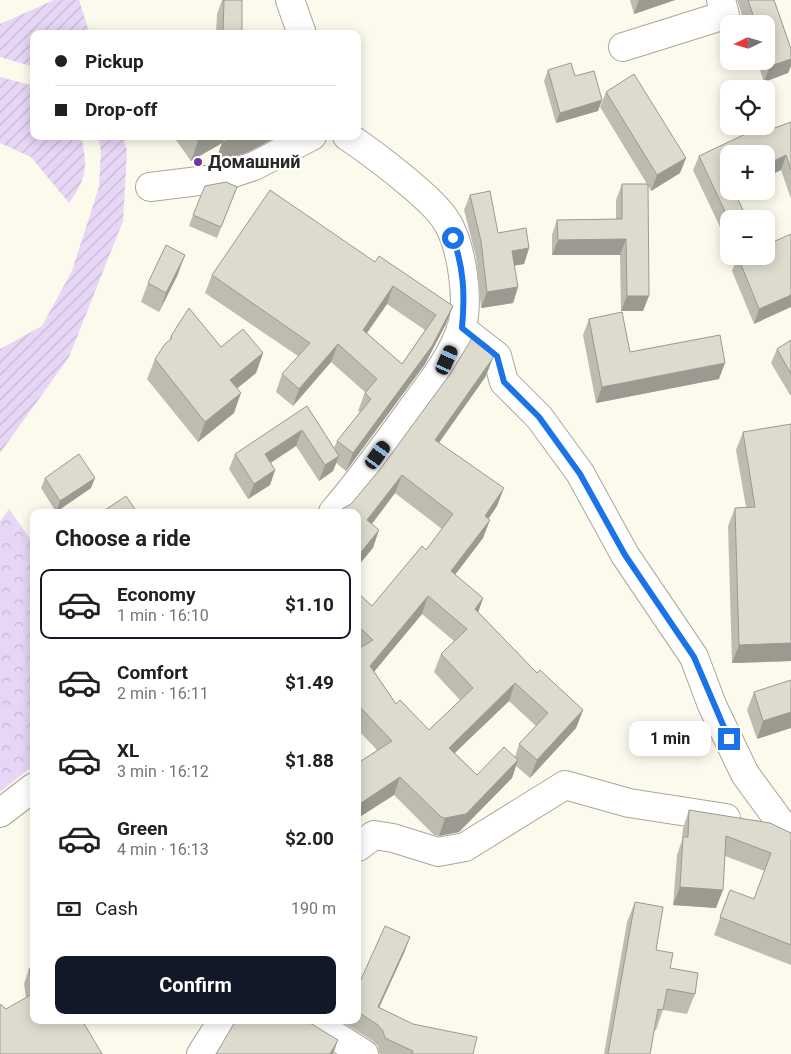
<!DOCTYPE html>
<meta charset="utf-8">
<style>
:root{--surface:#fff;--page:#f6f6f6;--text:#202124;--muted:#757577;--line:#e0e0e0;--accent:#111827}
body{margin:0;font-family:Roboto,sans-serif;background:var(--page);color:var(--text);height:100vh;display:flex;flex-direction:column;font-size:19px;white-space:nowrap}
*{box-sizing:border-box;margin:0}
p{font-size:16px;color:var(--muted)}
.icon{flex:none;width:28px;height:28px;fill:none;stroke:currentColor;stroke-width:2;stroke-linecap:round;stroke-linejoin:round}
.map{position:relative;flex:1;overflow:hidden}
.details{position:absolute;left:30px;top:509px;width:331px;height:515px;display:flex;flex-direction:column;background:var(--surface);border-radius:10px;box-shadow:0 2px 12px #0003}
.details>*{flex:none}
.guide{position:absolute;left:30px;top:30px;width:331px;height:110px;border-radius:10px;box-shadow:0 2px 12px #0003;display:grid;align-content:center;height:110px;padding:0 25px;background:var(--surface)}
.needle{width:32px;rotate:265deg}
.controls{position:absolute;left:720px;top:15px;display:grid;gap:10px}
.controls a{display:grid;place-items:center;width:55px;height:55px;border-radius:10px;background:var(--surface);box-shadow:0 2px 12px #0003;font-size:25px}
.end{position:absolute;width:22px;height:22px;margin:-11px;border:6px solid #1a73e8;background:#fff;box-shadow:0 0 0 2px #fff}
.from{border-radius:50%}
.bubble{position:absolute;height:35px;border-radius:10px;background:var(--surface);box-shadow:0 2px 12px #0003;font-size:16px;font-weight:700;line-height:35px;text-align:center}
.car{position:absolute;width:15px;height:30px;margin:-15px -8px;border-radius:6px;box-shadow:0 0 4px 1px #0007;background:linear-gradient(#222 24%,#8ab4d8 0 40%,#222 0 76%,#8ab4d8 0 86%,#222 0)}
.guide b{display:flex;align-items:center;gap:18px;height:48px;font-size:19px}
.guide b+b{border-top:1px solid var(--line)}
.guide i{width:12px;height:12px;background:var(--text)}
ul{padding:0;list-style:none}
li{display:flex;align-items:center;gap:15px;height:70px;margin:0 10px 8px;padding:0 15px;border:2px solid transparent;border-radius:10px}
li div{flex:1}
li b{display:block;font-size:19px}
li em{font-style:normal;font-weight:700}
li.current{border-color:var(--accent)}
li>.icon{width:45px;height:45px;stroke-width:1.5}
h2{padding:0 25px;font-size:22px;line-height:60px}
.pay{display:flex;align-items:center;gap:12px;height:55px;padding:0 25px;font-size:19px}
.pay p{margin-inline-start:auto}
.action{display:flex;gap:10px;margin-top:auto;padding:10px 25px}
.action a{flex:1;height:58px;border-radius:10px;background:var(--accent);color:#fff;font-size:20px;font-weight:700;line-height:58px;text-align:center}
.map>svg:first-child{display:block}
.park{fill:url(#park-crowns)}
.garden{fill:url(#garden-furrows)}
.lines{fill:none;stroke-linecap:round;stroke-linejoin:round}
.minor-casing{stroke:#a9a79a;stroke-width:30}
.minor{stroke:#fff;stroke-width:28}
.wall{fill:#bebcb0;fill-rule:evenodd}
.shaded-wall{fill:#9b9990}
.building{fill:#dddbcd;stroke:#9b9990;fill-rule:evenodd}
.route{stroke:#1a73e8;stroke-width:6}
.poi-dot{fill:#7930a3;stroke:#fff;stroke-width:2}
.labels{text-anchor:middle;stroke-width:4.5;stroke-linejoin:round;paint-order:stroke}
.poi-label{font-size:18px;font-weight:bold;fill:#2a2a25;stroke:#fff;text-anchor:start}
</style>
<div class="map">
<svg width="791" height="1054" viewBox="0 0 791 1054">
<defs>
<pattern id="park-crowns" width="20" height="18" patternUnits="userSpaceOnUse" patternTransform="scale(1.25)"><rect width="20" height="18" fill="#e7d6f5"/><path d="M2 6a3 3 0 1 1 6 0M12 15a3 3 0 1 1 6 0" fill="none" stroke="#c6b8d2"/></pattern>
<pattern id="garden-furrows" width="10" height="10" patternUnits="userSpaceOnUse" patternTransform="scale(1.25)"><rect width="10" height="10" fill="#e7d6f5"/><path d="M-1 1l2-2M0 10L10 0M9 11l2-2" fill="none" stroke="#c6b8d2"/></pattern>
</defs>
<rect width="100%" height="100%" fill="#fcfaec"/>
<!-- park -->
<path class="park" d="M9,509l25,35v221l-34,27v-271z"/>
<!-- garden -->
<path class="garden" d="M54,0h25l11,34h-56v33l-34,-10v-33z
M0,77l34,9v50h47c7,32 6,41 -12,67l-38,-46 -31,-14z
M98,136h25l4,15 -4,70 -54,136 -69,96v-104l42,-23 30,-55 27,-84 2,-36z"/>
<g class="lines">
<!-- minor casing -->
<g class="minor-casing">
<path id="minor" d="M290,0l12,34
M623,47l102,-32 -4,-15
M150,187l65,-8 39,-13 58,-30
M461,328l36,28 7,26 35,35 41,56 45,82 69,102 18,48 33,69 46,63
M333,512c27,-31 51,-65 76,-99 19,-27 41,-52 52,-84 9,-27 1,-82 -14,-107 -13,-23 -76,-70 -100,-86
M0,813l34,-26
M358,847l16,-12 19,3 45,14 27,-5 100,-62 64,18 97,15
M310,1020l54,34
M201,1054l22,-34"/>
</g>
<!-- minor -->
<use href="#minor" class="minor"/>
</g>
<!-- wall -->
<path class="wall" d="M222,0h20v33l20,1h-46l1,-20z
M630,0h45l-41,14z
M737,0h37l17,49v17l-3,7 -24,9 -7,-21h9v-37h-21z
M548,70l27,6 27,24 -4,11 -42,12 -12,-42z
M606,92l80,66 -6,15 -29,18 -3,-5 -5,125h-22l-1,-56h-68v-20l5,-15 59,-1v-19l6,-16h25l-47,-77z
M791,122v77l-10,-29 -47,22 -5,27v27l-36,-76 6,-14z
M173,136h105l-30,16 -33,11 7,-20 -31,18z
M237,187l-20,51 -28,-12 4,-11z
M470,195l28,38 31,15 -5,16 -10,1 4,22 -5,16 -32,5 -5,-51 -12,-47z
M791,234l-37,90 -22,-53 4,-10 -2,-5h32z
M375,262l71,62 -21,40 -79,107 -10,-8 -3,8 -14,10 -23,-35 -25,17 4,7 -5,15 -22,14 -19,-30 6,-15 72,-48 27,42 3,-7 23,-29 -2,-1 7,-19 -34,-30 -38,44 -17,-14 6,-18 16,-18 -93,-63 7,-18zM387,304l38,26 -23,34 -35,-31z
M178,274l-19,38 -18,-10 7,-19z
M589,319l41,33 89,27 -123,24 -13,-68z
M171,336l50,11 42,6 -7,20 -19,15 -3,25 -36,29 -51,-63 8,-20 14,-18z
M791,340v55h-1l-19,-32 6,-14z
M486,376l-47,66 58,64 -9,13 -5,19 -28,37 28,23 -5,14 59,61 46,37 -7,18 -46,50 -14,-12 -4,12 -53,54 -20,4 -5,-1 -40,-40 -36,23v-55l19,-13 -19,-20v-137l14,13 54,-56 16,-21 -47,-36 -23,31 1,24 -22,-44zM422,614l32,27 -13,13 -7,18 26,28 -31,30 -33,-26 -22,-33zM509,701l27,25 -17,18 -4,13 -38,18 -22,-22z
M743,432l48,229 -59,2 -4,-137 7,-18 11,-1 -10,-57z
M45,478l46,10 -35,24 -15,-24z
M791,680l-34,59 -10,-29 7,-18z
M689,810l102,23v132l-77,-30 16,-45 24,9 11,-28 -40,-15 -9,52 -43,-3 4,-50 5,-15 1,-12z
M635,902l21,48 14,18 25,26 -8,20 -24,-4 -7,20h-2l-4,24h-46l23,-132z
M410,937l-6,16 -25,55 94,46h-92l-2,-1 -1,-7 -5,-5 -31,-19 1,-2h15v-34z
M34,967v53l-8,-23 -2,-13 5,-15z"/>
<!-- shaded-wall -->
<path class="shaded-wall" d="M639,0h36l-41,14z
M791,59v7l-3,7 -24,9 6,-16z
M602,100l-4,11 -42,12 4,-10z
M207,136h71l-30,16 -33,11 7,-20 -31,18 7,-20z
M786,155l-5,15 -15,7v-12z
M686,158l-6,15 -29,18 6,-16z
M626,239l-6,16h-68l6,-15z
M529,248l-5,16 -18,3 6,-16z
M185,255l-7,19 -19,38 7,-19z
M393,286l-6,18 -30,43 6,-17z
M518,287l-5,16 -32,5 6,-16z
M791,295v12l-37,17 5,-15z
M627,296h22l-6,15h-22z
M453,306l-7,18 -21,40 -79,107 7,-18z
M338,344l-7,18 -38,44 6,-17z
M263,353l-7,20 -33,27 7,-20z
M493,358l-7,18 -57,81 6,-17z
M725,363l-6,16 -123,24 6,-16z
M241,393l-7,20 -36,29 7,-20z
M302,430l-6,16 -37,24 6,-16z
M339,456l-6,15 -14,10 6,-16z
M275,470l-5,15 -22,14 6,-15z
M402,475l-7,18 -34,45 6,-18z
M95,478l-4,10 -35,24 4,-11z
M504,488l-7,18 -19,28 7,-18z
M490,520l-7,18 -39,51 7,-18z
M379,530l-6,18 -15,18v-10z
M428,596l-6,18 -58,70 6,-18z
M483,598l-6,18 -2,-7z
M791,643v18l-59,2 7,-18z
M515,683l-6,18 -67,64 7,-17z
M583,710l-7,18 -46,50 7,-18z
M791,712v16l-34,11 6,-18z
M518,760l-6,18 -53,54 -20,4 6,-18z
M400,777l-6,18 -36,23v-13z
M680,887l43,3 -7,18 -43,-3z
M410,937l-6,16 -32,70 6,-16z
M338,1040l-5,14h-3z"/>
<!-- building -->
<path class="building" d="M224,0h18v33l20,1h-39z
M748,0h26l17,49v10l-21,7 -4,-11v-31h-10z
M571,63l4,13 19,-5 8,29 -42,13 -12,-43z
M634,74l52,84 -29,17 -51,-83z
M791,122v48l-5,-15 -20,10v-11h-37v37h5l13,28h-18v1l-30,-64 57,-27 2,5z
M195,136h12l-9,5z
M225,136h16l-19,6z
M226,182l11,5 -16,40 -28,-12 12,-29z
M622,184h26l1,112h-22l-1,-57 -68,1 -1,-20 65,-1z
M270,190l105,72 4,-6 74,50 -21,40 -79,107 -16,-12 34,-42 -6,-6 12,-14 -39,-35 -39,45 -17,-15 28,-31 -98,-68zM393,286l43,29 -34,49 -39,-34z
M490,191l8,42 28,-5 3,20 -17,3 6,36 -31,5 -6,-51 -11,-46z
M791,234v61l-32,14 -21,-52 28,-1v-11z
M166,245l19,10 -19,38 -18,-10z
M189,308l32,39 22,-18 20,24 -33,27 11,13 -36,29 -50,-63 10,-15 7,-6 -1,-2z
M622,312l8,40 90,-17 5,28 -123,24 -13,-68z
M474,335l16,12 3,11 -58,82 69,48 -19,28 5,4 -39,51 32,27 -8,11 62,64 3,-3 43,40 -46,50 -18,-16 29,-31 -33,-30 -66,65 28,27 27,-28 14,13 -52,54 -21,4 -4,-1 -41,-40 -42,28v-42l34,-22 -34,-36v-56l15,-9 -15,-14v-33l14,13 50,-60 4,4 27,-36 -51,-39 -35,45 12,10 -21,26v-44h-19l3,-3 9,-5 30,-36 69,-94zM428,596l39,33 -26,25 32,34 -44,42 -29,-30 -4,4 -26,-38z
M791,340v34l-14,-25z
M307,406l32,50 -14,9 -23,-35 -37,24 10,16 -21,14 -19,-30z
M791,424v219l-52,2 -4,-137 20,-1 -12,-75z
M79,454l16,24 -35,23 -15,-23z
M126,496l11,16h-35z
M791,680v32l-28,9 -9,-29z
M689,810l81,13 21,10v112l-71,-28 10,-27 24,9 17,-46 -45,-17 -3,54 -43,-3 3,-50h5z
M635,902l28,5 -7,43 17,3 -3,15 28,5 -3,21 -28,-5 -4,21 -5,-1 -8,45h-42z
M385,926l25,11 -32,70 35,17 64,13 -4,17h-61l1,-3 -28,-13 -2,-7 -5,-6 -20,-13v-26z
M34,967v53h48l20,34h-102v-50l6,5 28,-16 -5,-24z
M236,1020h69l33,20 -8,14h-114z"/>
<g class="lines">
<!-- route -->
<path class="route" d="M453,238c11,30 12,58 9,90l35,28 7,26 35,35 41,57 45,81 69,102 35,82"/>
</g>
<!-- markers -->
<circle class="poi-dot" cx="198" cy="162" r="5"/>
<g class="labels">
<!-- poi labels -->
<g class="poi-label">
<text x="208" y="168">Домашний</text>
</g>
</g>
</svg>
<div class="controls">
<a><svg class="needle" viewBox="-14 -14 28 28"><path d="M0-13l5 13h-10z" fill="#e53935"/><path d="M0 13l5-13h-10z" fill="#757577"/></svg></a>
<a><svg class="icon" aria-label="locate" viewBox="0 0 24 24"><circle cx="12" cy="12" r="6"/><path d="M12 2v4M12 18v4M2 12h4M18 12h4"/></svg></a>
<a>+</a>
<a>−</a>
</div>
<i class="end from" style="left:453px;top:238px"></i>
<i class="end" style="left:729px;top:739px"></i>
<div class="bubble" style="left:629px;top:721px;width:82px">1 min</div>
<i class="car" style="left:447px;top:360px;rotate:24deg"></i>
<i class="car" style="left:378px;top:455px;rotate:36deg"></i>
<div class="guide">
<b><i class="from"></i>Pickup</b>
<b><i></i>Drop-off</b>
</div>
<section class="details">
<h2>Choose a ride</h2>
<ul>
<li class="current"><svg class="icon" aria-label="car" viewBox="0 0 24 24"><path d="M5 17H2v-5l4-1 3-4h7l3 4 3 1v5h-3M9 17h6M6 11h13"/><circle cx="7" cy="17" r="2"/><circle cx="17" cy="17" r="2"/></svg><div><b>Economy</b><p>1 min · 16:10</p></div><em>$1.10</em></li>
<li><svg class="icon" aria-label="car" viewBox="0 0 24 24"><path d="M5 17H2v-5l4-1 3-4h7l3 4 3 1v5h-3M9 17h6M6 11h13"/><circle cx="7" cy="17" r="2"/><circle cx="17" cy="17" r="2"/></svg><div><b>Comfort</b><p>2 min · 16:11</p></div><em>$1.49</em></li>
<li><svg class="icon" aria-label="car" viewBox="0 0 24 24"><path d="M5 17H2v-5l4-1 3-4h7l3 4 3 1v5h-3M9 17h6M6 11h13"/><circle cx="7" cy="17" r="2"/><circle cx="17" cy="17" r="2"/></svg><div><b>XL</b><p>3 min · 16:12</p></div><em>$1.88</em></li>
<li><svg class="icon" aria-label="car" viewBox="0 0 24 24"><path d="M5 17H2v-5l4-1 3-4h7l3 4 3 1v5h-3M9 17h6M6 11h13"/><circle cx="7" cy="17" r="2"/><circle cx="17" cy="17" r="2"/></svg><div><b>Green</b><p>4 min · 16:13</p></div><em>$2.00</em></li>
</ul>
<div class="pay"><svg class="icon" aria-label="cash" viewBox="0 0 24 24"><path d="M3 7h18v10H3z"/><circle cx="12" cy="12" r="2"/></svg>Cash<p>190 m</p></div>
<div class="action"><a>Confirm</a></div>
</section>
</div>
